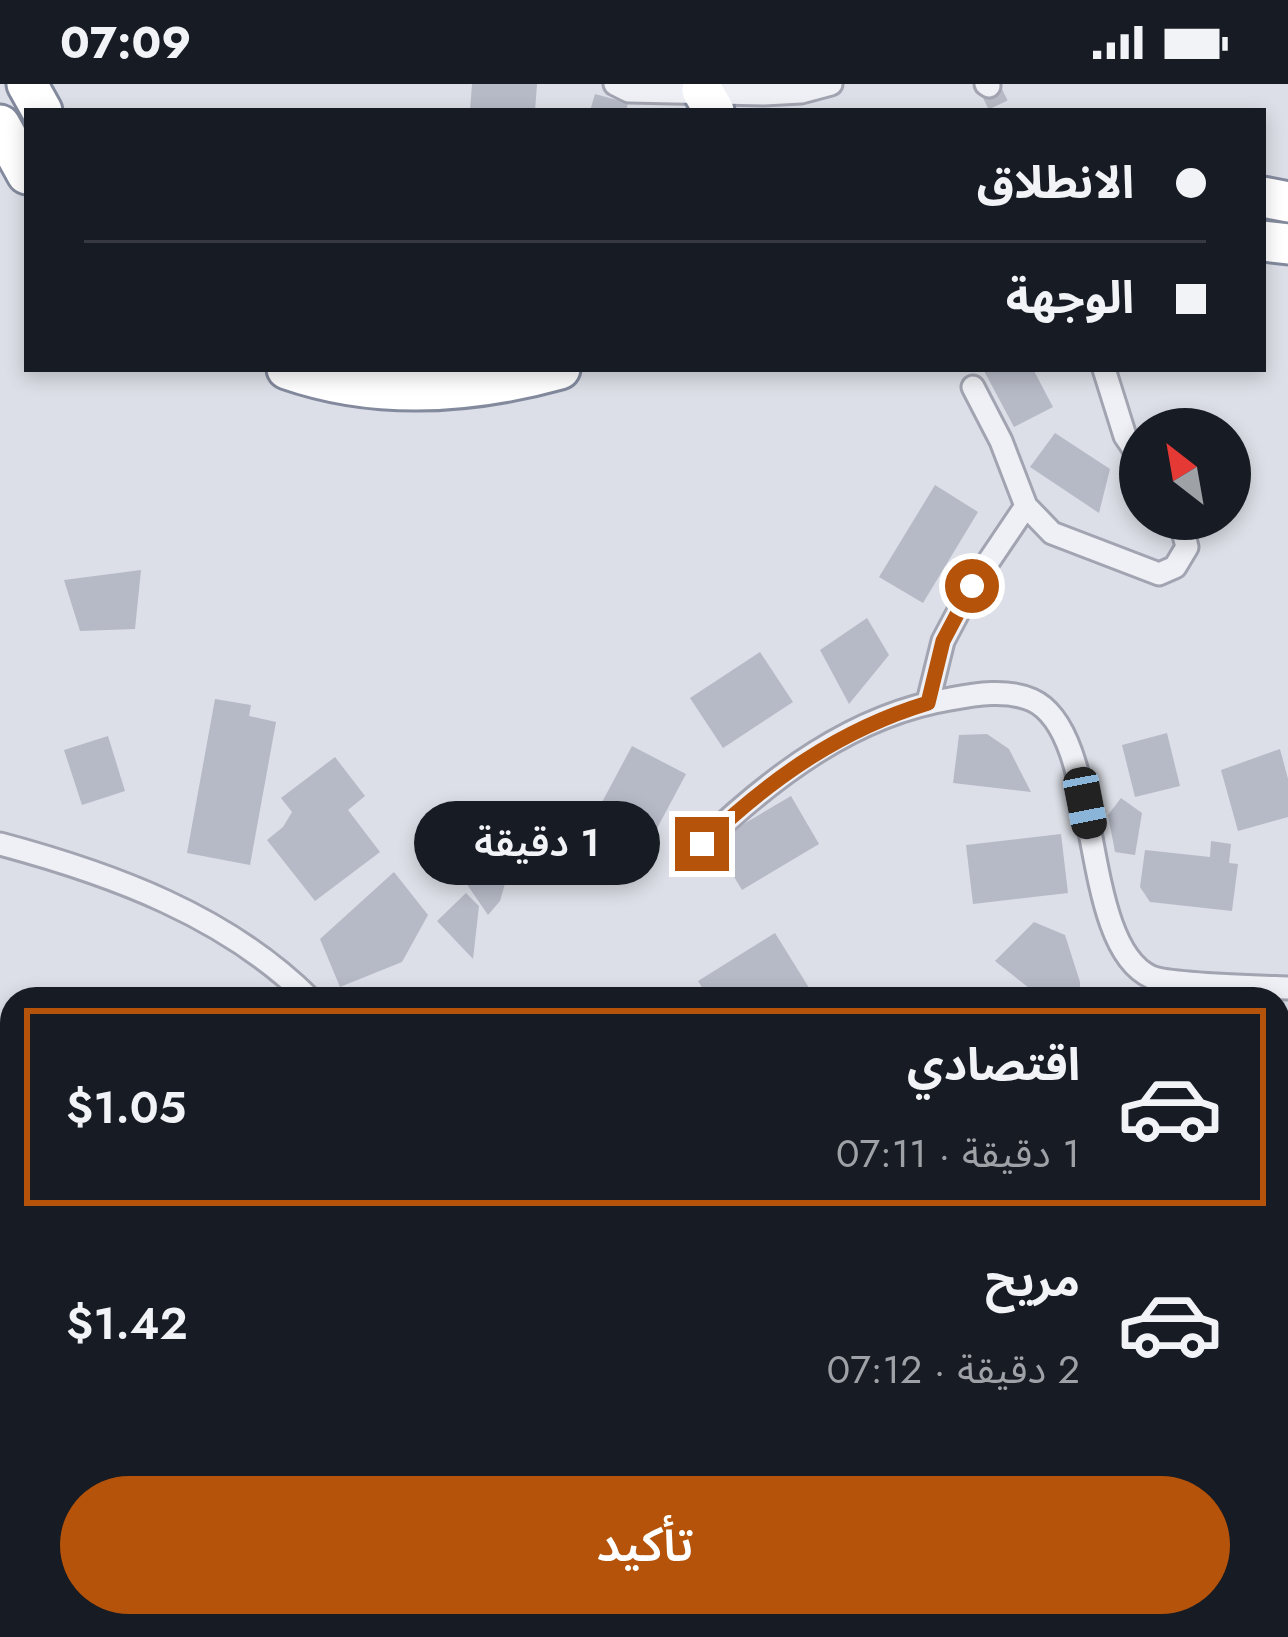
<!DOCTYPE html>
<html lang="ar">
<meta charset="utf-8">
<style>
:root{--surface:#171b24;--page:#20242c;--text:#f1f3f6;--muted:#9ea1a6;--line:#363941;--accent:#b45309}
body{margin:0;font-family:Jost,"Noto Sans Arabic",sans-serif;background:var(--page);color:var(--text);direction:rtl;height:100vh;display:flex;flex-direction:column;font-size:45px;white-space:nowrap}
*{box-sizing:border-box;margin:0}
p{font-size:39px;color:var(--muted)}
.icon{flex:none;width:66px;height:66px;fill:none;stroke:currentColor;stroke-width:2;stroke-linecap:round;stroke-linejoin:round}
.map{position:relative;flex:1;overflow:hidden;direction:ltr}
.side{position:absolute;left:0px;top:903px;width:1290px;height:651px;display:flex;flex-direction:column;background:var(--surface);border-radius:36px 36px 0 0;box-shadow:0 6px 18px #0003;direction:rtl}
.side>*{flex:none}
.banner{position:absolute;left:24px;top:24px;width:1242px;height:264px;border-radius:0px;box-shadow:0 6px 18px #0003;direction:rtl;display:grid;align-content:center;height:264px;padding:0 60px;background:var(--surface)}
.needle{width:78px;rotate:329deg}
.fabs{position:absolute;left:1119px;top:324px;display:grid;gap:24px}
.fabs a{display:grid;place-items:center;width:132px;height:132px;border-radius:50%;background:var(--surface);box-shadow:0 6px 18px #0003;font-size:60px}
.end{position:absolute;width:54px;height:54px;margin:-27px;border:15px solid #b45309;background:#fff;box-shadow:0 0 0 6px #fff}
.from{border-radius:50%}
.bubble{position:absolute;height:84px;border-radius:42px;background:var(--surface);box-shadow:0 6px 18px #0003;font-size:39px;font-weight:600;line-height:84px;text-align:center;direction:rtl}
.car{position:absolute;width:36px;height:72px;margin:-36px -18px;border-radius:15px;box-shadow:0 0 9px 3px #0007;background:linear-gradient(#222 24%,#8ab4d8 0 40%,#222 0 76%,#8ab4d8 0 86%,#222 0)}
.banner b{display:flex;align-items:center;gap:42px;height:114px;font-size:45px}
.banner b+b{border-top:3px solid var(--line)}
.banner i{width:30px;height:30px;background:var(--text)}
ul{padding:21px 0 0;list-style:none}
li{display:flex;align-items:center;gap:36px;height:198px;margin:0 24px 18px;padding:0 36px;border:6px solid transparent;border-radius:0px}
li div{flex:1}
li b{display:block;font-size:45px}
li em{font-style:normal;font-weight:600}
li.on{border-color:var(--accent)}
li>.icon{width:108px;height:108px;stroke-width:1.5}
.button{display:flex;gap:24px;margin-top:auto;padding:24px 60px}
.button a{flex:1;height:138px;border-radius:72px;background:var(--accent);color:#fff;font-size:48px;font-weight:600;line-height:138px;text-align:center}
.status{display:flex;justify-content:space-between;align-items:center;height:84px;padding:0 60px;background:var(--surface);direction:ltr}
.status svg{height:33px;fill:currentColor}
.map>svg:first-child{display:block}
.building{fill:#b6bac6}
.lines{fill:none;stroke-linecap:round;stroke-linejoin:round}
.street-tunnel{stroke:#b8bbc5;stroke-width:21;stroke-dasharray:21 10;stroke-linecap:butt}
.street-casing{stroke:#a2a5b1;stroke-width:27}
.highway-casing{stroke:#838a9d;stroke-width:45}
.street{stroke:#eff0f5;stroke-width:21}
.secondary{stroke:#fff;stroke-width:30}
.highway{stroke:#fff;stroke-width:39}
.route{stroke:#b45309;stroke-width:15}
</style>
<div class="status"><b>07:09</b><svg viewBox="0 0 49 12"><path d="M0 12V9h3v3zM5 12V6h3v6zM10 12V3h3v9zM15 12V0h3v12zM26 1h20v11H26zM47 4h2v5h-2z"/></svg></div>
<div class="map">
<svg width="1288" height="1553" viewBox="0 0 1288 1553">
<rect width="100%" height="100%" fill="#dcdfe7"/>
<!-- building -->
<path class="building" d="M472,0h65l-2,27h-65z
M595,10l33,9 -2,8h-36z
M983,285h50l20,38 -39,20z
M1055,349l55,36 -11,44 -69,-46z
M935,401l43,27 -55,91 -44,-26z
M141,486l-6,59 -55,2 -16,-51z
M867,534l22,37 -40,49 -29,-54z
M760,568l33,50 -70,46 -33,-50z
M215,615l36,6 -2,11 27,6 -26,143 -63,-12z
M1167,649l13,53 -45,11 -13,-52z
M987,650l22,15 22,43 -78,-9 6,-48z
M108,652l17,55 -43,14 -18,-55z
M632,662l54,28 -40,75 -54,-28z
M1280,665l8,30v38l-50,14 -17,-61z
M335,673l30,39 -17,14 32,42 -65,49 -48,-61 16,-13 9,-15 -11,-14z
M791,712l28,48 -77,46 -29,-48z
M1121,714l21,15 -7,42 -20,-3 -7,-37z
M466,728l55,16 -21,73 -12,14 -55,-80z
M1061,750l7,59 -95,11 -7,-59z
M1211,757l20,3 -2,19 9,1 -6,47 -82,-9 -10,-15 5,-37 65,7z
M394,788l34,43 -26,47 -62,25 -20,-48z
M466,809l13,13 -6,53 -36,-38z
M1034,838l31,13 15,47v17h-37l-48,-38z
M775,849l41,66h-107l-11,-18z
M1288,1207v46l-10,4v-46z
M1278,1392l10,6v16l-10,13z"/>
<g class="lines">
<!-- street-tunnel -->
<path class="street-tunnel" d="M989,2l12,25"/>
<!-- street casing -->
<g class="street-casing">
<path id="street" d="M615,0l14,7 135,3 37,-2 30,-8
M986,0l3,2
M1104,285l21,67 15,22
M973,303l28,54 25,65 26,27 107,41 16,-7 12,-20 -7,-28
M928,618l15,-61 29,-55 54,-80
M0,760c112,30 227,72 310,155
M702,760c70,-67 151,-129 248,-145 26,-5 57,-10 82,1 73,33 45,243 119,277 19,8 111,10 137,11
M0,959l12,6
M1278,1045l10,-4
M0,1148l12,2
M1278,1195l10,-2
M410,1553l39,-11"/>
</g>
<!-- highway casing -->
<g class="highway-casing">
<path id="highway" d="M27,0l15,27
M702,6l12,21
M0,41l27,49
M1263,113l25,5
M1263,157l25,3
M287,285c89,31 183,25 273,0"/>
</g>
<!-- street -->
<use href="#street" class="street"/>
<!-- secondary -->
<path class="secondary" d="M1278,1328l10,-7
M1152,1553l4,-11"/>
<!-- highway -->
<use href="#highway" class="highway"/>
</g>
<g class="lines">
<!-- route -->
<path class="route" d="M702,760c67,-64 137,-114 226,-141l15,-62 29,-55"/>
</g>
</svg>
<div class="fabs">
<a><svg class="needle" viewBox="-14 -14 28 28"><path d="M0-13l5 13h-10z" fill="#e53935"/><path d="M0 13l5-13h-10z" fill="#9ea1a6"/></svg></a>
</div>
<i class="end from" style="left:972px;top:502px"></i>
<i class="end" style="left:702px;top:760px"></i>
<div class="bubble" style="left:414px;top:717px;width:246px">1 دقيقة</div>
<i class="car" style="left:1085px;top:719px;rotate:169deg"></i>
<div class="banner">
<b><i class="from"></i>الانطلاق</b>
<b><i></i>الوجهة</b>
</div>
<section class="side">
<ul>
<li class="on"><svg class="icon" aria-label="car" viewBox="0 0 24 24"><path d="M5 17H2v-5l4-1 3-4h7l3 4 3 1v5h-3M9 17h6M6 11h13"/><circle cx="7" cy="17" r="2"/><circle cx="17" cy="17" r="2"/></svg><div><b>اقتصادي</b><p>1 دقيقة · 07:11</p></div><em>$1.05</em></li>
<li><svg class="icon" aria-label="car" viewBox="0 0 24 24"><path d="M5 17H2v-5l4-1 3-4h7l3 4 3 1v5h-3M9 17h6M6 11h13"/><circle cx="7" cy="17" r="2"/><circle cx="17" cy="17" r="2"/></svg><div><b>مريح</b><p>2 دقيقة · 07:12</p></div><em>$1.42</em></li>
</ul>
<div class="button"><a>تأكيد</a></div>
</section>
</div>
